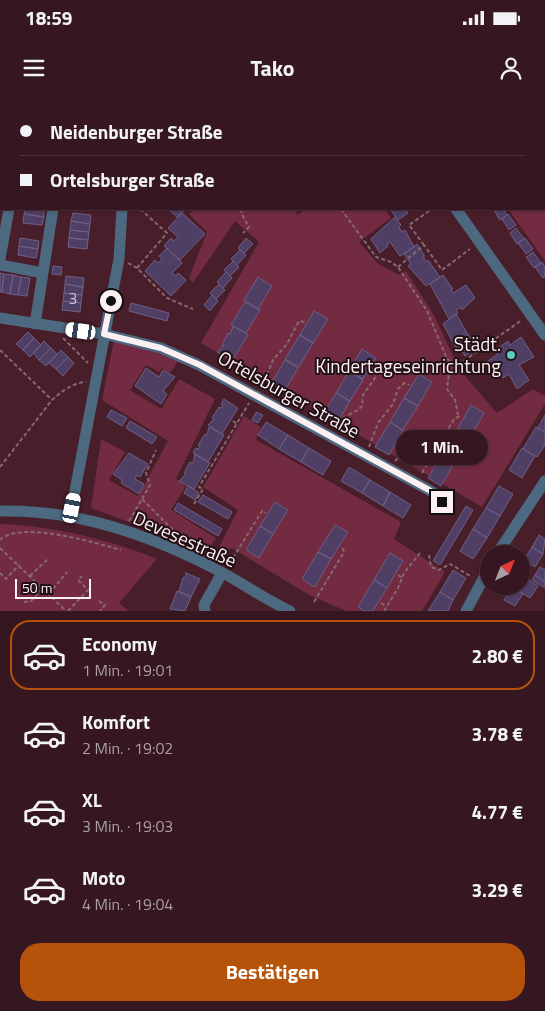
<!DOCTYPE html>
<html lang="de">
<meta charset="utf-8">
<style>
:root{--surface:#361620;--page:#41232d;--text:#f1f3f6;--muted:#aa9fa5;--line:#50353e;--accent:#b45309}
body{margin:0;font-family:"Titillium Web",sans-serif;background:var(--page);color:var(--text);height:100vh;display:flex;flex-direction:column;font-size:19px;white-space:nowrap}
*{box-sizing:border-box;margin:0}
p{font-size:16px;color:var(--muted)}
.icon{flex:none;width:28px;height:28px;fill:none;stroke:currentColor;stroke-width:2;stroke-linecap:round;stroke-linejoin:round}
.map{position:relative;height:511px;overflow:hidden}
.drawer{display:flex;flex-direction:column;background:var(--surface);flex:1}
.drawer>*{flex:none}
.banner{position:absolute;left:0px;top:0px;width:545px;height:110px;box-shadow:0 1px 4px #0004,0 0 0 1px var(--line);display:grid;align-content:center;height:110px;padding:0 20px;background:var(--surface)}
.needle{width:32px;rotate:43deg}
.tools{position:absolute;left:480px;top:445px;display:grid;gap:10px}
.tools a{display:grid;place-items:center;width:50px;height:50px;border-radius:50%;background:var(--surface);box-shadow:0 1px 4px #0004,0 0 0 1px var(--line);font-size:25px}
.scale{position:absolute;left:15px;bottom:12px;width:76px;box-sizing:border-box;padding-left:5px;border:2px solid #fcf0f2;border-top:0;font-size:14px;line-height:18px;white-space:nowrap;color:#fcf0f2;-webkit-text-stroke:4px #231015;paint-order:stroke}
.end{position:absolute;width:22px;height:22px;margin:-11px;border:6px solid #fcf0f2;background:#111;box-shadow:0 0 0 2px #111}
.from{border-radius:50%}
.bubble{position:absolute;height:35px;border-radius:18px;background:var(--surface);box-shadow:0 1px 4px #0004,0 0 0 1px var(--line);font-size:16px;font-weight:700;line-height:35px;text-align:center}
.car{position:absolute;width:15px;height:30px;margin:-15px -8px;border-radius:6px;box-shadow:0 0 4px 1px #0007;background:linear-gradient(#fff 24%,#345 0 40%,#fff 0 76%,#345 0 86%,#fff 0)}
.banner b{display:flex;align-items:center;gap:18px;height:48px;font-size:19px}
.banner b+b{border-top:1px solid var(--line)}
.banner i{width:12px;height:12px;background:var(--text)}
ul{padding:9px 0 0;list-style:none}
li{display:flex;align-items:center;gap:15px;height:70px;margin:0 10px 8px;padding:0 10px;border:2px solid transparent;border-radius:20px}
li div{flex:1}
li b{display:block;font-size:19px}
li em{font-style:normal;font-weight:700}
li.active{border-color:var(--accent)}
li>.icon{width:45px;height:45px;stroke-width:1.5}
.primary-button{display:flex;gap:10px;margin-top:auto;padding:10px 20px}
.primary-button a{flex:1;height:58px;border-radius:20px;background:var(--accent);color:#fff;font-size:20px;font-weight:700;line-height:58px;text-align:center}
.status{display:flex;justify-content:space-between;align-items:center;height:35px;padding:0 25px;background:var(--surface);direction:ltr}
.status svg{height:14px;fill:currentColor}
header{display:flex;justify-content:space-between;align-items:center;height:65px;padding:0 20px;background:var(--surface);font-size:22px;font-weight:700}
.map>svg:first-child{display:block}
.green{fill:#722b41}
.building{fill:#503f65;stroke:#6f5e86}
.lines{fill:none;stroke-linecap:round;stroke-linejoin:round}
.path{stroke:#876770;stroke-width:2;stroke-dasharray:4 2.5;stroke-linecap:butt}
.minor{stroke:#4d6980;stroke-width:11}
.major{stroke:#67a2d1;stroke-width:12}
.route{stroke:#fcf0f2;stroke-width:6}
.poi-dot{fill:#59cebf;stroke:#231015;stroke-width:2}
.labels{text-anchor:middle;stroke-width:4;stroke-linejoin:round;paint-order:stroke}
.number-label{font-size:16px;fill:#d1c4cf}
.poi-label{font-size:19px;fill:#fcf0f2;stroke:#231015;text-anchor:end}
.street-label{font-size:19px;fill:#fcf0f2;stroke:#231015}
</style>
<div class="status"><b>18:59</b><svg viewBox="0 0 49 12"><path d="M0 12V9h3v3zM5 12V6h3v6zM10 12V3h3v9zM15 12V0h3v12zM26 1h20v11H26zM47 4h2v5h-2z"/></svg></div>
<header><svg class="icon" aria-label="menu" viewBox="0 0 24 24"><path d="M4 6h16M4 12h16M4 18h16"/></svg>Tako<svg class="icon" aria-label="person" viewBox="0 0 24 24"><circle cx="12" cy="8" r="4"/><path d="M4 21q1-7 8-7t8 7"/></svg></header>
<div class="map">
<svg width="545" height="511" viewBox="0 0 545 511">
<rect width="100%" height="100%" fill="#481e2a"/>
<!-- green -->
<path class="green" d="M544,80l1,3v78l-37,-52h36z
M194,109h100l4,6 8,-6h79l6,9 -32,24 18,21 22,12 7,-4 28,44 25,54 38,44 36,-24 12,7v8l-63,103 -281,-164 58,-101 -24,-21 -42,62 -4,-5 18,-46 -18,-18z
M114,240l32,8 33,12 -9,13 -8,-5 -3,4 -13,-7 -16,25 31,19 18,-30 36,20 -39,80 10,7 -15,24 45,28 -7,10 -32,-8 -86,-32 10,-69 24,13 -16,28 29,16 30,-55 -66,-41z
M244,316l17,11 -5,13 145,82 -7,17 51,33 -23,39h-76l-37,-16 -77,-47 -16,5 22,-43 -35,-23z
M0,424c53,2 108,15 157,35l-38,44 10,8h-129z"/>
<!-- building -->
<path class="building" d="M25,109h19v8l-20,-3z
M168,109h18l-9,8z
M390,109h18l-2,1 2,3 -10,7z
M493,109h10l4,6 -7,5z
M73,113l18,2 -1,9 -19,-3z
M182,113l23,21 -25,26 -16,-14 7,-8 3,3 4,-4 -10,-9z
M24,114l20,3 -2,8 -19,-2z
M508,114l8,11 -7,5 -7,-11z
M395,117l6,8 -2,2 3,5 3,-2 9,17 -14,9 -10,-14 -3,2 1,2 -8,7 -9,-14z
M71,121l19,3 -1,8 -19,-2z
M516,128l8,11 -7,5 -7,-11z
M70,130l19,2 -1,8 -19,-2z
M20,138l19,3 -1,8 -19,-3z
M69,138l19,2 -1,9 -19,-2z
M246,138l7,6 -9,9 -6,-5z
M525,138l8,11 -7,5 -8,-11z
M417,144l7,11v4l2,3 2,-2 12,17 -14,9 -18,-20 3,-2 -7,-10z
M19,146l19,3 -2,9 -18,-3z
M167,148l15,15 -10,10 4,3 2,-3 8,7 -15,16 -26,-25 10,-11 3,3 4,-4 -3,-3z
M240,150l6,5 -9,10 -6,-6z
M533,152l8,11 -7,5 -8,-11z
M233,161l6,6 -9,9 -6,-6z
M542,162l3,5v9l-2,2 -8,-11z
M53,166l9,1 -1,8 -9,-1z
M226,172l6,6 -9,10 -6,-6z
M0,173l4,1 -2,18h-2z
M4,174l9,1 -3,19 -8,-2z
M13,175l8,2 -3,18 -8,-1z
M443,175l10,14 -2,1 2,3 13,-8 9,13 -13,12 -1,-3 -5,3 2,3 -9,6 -19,-35z
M66,176l18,2 -1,9 -18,-3z
M21,177l9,1 -3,18 -9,-1z
M258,177l14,9 -14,23 -14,-9z
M65,184l18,3 -1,8 -18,-2z
M219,184l6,6 -9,9 -6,-6z
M64,193l18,2 -1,8 -18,-2z
M212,195l6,6 -8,10 -6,-6z
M63,201l18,2 -1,9 -18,-2z
M245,202l15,8 -14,23 -15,-8z
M131,203l38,10 -2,8 -38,-10z
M314,211l14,8 -15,24 -13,-8z
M456,214l14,24 1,-2 7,11 -13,9 -7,-10 -2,2 -13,-24z
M233,226l15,9 -16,26 -15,-9 7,-6 -2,-1 6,-12 2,2z
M28,232l6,6 -11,12 -7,-6z
M300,235l13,8 -14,24 -14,-8z
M521,237l13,20 -15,8 10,15 -12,9 -8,-15 -6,4 -4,-4 -4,3 -10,-14 13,-9 -3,-4 13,-9 2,4z
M34,238l7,7 -11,12 -7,-7z
M44,241l7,7 -12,12 -6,-7z
M51,248l6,6 -11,12 -7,-6z
M362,249l14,9 -13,21 -14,-8z
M61,250l7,7 -12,12 -7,-6z
M68,257l6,6 -11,13 -7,-7z
M285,260l13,8 -14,24 -13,-8z
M146,268l13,9 4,-7 12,7 -12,14 4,3 -6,10 -26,-18z
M349,271l14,9 -13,21 -14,-8z
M419,274l13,8 -14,24 -14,-8z
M336,293l14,8 -13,22 -14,-8z
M404,298l14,8 -15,24 -13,-8z
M224,299l14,9 -16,26 -14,-9 6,-6 -2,-1 7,-11 2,1 2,-3 -2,-1z
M471,305l13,8 -14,25 -13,-8z
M111,310l16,8 -5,8 -15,-9z
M256,312l7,3 -5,8 -6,-3z
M545,315v17l-7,-4z
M130,321l27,16 -5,7 -26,-16z
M266,322l22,13 -9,14 -21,-14z
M390,322l13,9 -14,24 -14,-8z
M209,327l15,8 -16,27 -15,-9 3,-5 2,1 2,-2 -2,-2 7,-11 2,1z
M536,327l9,5v13l-8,12 -14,-8z
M457,330l13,8 -15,24 -13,-8z
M288,335l21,13 -8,14 -22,-13z
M309,348l22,13 -8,14 -22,-13z
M522,348l13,8 -13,22 -13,-8z
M129,353l19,11 -8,13 -3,-2 -2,4 9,5 -5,10 -18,-11 1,-3 -9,-6z
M195,354l15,9 -16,26 -15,-8 7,-7 -2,-1 6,-11 3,1z
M442,354l13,8 -14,24 -13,-8z
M349,367l21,13 -8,13 -21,-12z
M370,380l20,12 -7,14 -21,-13z
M188,386l11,7 -4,7 -11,-7z
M499,386l14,8 -13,22 -14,-8z
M390,392l21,13 -8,13 -20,-12z
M203,395l29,17 -4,7 -30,-17z
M275,402l13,8 -15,24 -13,-8z
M178,403l44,26 -4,7 -44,-26z
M466,406l7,4 -33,55 -7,-4z
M486,408l14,8 -13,22 -14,-9z
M335,425l13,7 -17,27 -13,-7z
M260,426l13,8 -14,24 -13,-8z
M473,429l14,9 -14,21 -13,-8z
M539,435l6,4 -2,15 -11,-7z
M532,447l11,7 -8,13 -11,-7z
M318,452l13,7 -16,28 -13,-8z
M390,453l13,8 -16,27 -13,-8z
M540,467l5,3v12l-10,-7z
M453,470l13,8 -13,22 -13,-8z
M185,473h1l14,6 -9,18 -12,-6 4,-13 4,-4z
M521,475l17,11 -8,12 -18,-11 9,-1z
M535,475l10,7v6l-13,-8z
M374,480l13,8 -14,23h-9l-6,-4z
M512,487l11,7 -8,12 -11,-6z
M177,491l14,6 -6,14 -15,-2z
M440,492l13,8 -5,11h-20z"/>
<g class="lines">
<!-- path -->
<path class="path" d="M105,0v1
M142,0v1
M386,0l1,1
M277,1l1,-1
M299,1l2,-1
M315,1l1,-1
M0,68h1
M242,109l-1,4 8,14 -6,6
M341,109l35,48 15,5 7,5 29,44 20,48 9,6 9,-5 57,-40
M424,145l-15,-20 23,-16
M128,163l9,5 30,30 26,11
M398,167l26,-22 18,25 28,-21
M137,168l30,-35 -27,-24
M63,238l25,25
M0,250l52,50
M456,265l-7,8 -2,16 8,11 3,15
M262,287l11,-27 14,-16 12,-23 6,1
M233,321l4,3
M336,329l5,-10 17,-9 4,-4 1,-11 12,-17 -2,-9
M369,347l9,-24 15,-19 5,-15 6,-6 5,2
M395,361l4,-4 10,-1 24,9
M0,367l52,-67c10,-9 20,-17 34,-18
M422,373l32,-54 8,-4
M142,399l8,-14 -4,-12 10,-23
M194,404l9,-15 -4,-2 50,-84
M129,421l13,-22 30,30 7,11
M0,440c20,-20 96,3 121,10
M0,448l66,63
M429,455l2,12 8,3 11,-6 22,13
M233,458l29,-47 4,2
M0,473l6,6 13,-14
M398,475l4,3
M30,476l19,-18
M49,494l18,-22
M99,501l6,4 -5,6
M24,502l7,-1 12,-13
M314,502l30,-50 -2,-6
M381,503l5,3
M68,511l20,-21 -10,-10 4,-4
M384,511l14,-23 6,-15 16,-20"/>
<!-- minor -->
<path class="minor" d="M39,0l1,1
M0,19l1,4
M456,109l89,126
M0,159l9,-50
M0,165l43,8
M0,218l104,16 57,14 38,17 230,125c8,5 13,8 12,18
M35,224l18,-115
M0,411c77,-2 156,26 223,62 22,12 44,27 67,38
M70,417l49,-258 3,-50
M497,454l48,-73
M205,511l-1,-6 18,-32
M466,511l23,-43"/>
<!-- major -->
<path class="major" d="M519,0l1,1
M544,47l1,3"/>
</g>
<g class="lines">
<!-- route -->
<path class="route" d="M111,201l-7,33 57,14 39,17 229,125 9,6 4,6"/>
</g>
<!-- markers -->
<circle class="poi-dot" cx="511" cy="255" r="5"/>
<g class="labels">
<!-- number labels -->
<g class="number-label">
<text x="73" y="204">3</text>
</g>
<!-- poi labels -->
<g class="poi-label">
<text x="501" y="251">Städt.<tspan x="501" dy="22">Kindertageseinrichtung</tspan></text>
</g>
<!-- street labels -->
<g class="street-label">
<text transform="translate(289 294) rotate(29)" y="7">Ortelsburger Straße</text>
<text transform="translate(185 439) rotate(24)" y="7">Devesestraße</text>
</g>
</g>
</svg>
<div class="tools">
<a><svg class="needle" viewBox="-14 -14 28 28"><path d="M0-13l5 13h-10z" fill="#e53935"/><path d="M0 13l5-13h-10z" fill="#aa9fa5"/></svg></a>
</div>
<div class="scale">50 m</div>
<i class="end from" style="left:111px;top:201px"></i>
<i class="end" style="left:442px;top:402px"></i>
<div class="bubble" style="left:396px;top:330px;width:92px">1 Min.</div>
<i class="car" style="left:81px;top:231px;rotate:278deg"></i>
<i class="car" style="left:72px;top:408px;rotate:11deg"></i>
<div class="banner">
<b><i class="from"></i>Neidenburger Straße</b>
<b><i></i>Ortelsburger Straße</b>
</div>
</div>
<section class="drawer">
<ul>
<li class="active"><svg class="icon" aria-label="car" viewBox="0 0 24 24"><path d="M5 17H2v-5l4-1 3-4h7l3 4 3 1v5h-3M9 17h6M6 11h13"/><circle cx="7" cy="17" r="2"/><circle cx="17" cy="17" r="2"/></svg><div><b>Economy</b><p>1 Min. · 19:01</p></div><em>2.80 €</em></li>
<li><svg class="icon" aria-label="car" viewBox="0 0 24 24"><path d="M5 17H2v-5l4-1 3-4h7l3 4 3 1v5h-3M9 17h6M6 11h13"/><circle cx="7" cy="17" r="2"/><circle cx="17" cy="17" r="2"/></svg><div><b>Komfort</b><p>2 Min. · 19:02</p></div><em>3.78 €</em></li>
<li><svg class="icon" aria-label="car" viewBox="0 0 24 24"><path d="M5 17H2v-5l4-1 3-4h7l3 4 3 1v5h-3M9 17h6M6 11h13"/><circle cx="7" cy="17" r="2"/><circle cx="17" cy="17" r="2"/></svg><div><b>XL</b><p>3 Min. · 19:03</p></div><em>4.77 €</em></li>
<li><svg class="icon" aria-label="car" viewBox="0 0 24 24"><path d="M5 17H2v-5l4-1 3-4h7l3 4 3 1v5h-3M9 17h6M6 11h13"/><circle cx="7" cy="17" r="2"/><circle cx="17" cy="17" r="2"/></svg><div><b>Moto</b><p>4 Min. · 19:04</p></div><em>3.29 €</em></li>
</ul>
<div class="primary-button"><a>Bestätigen</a></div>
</section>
